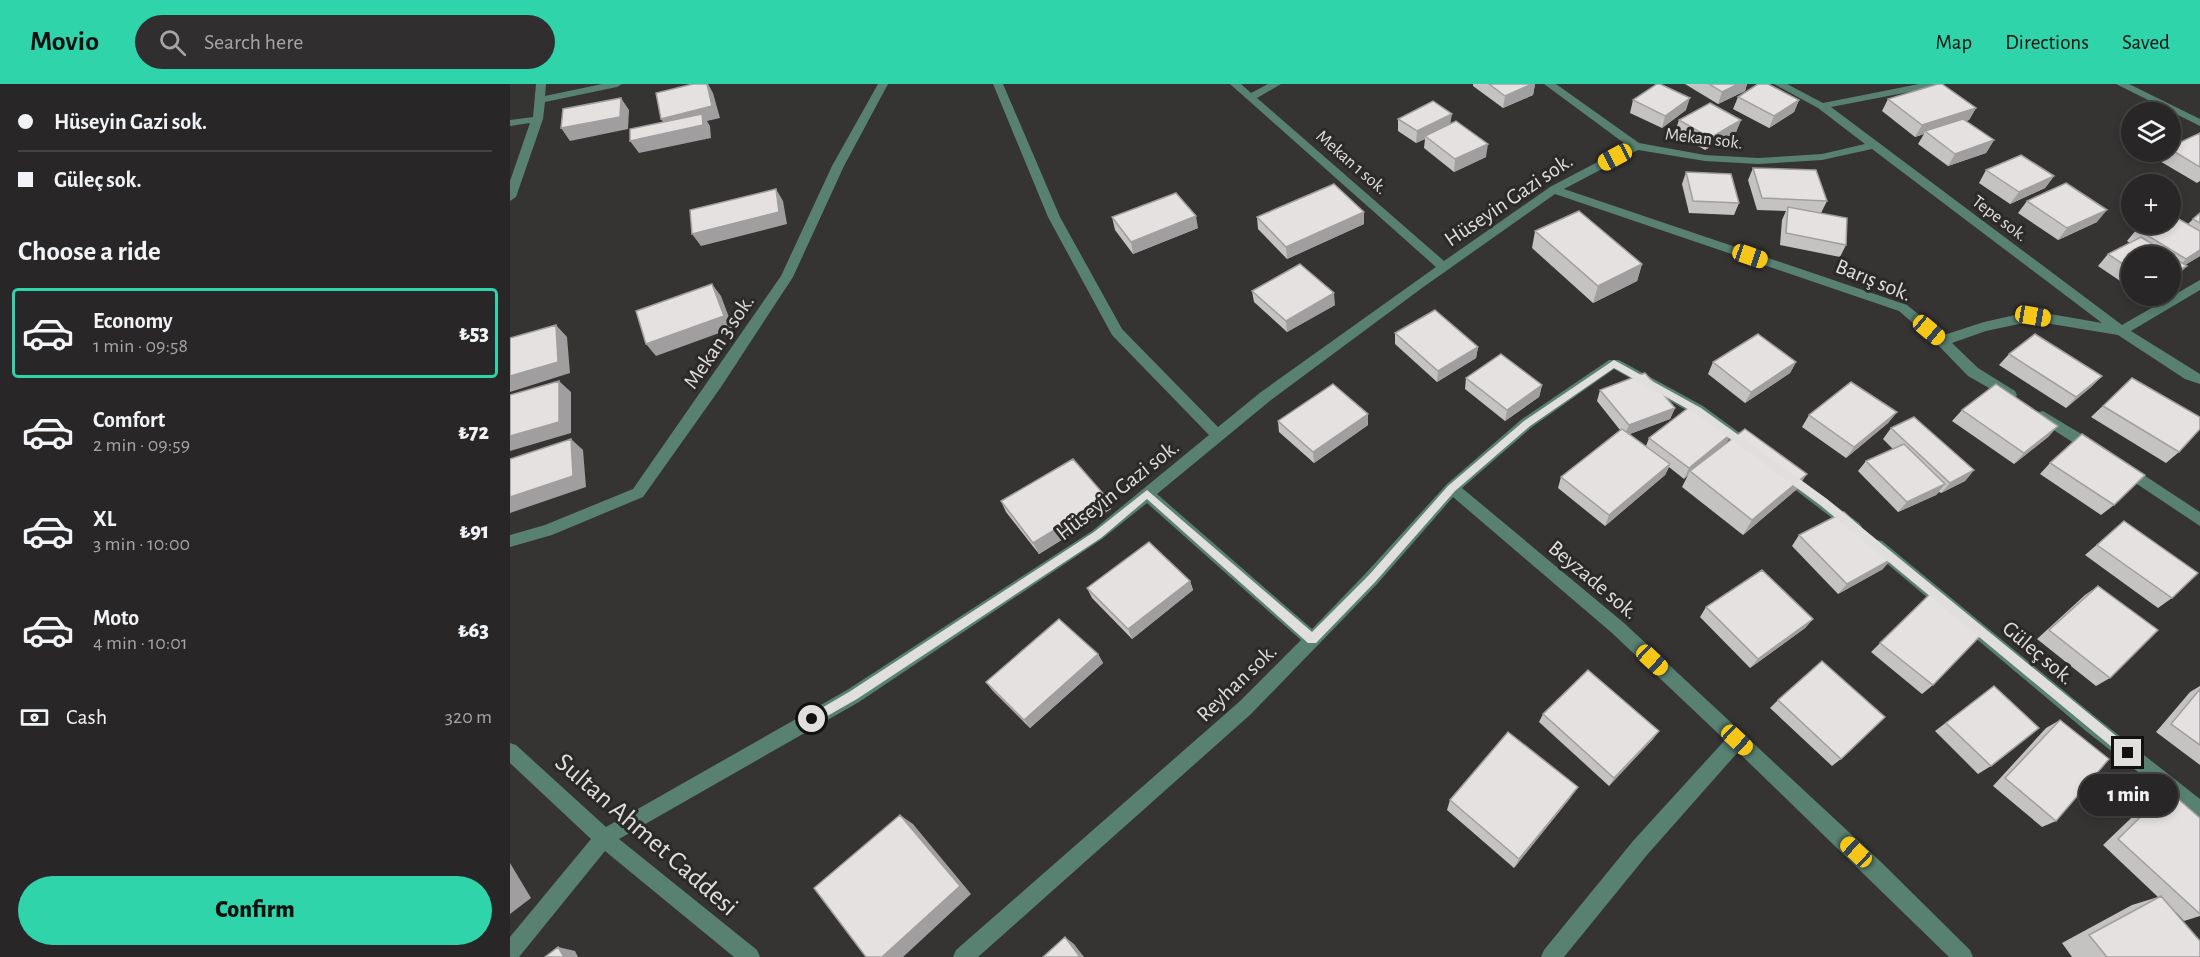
<!DOCTYPE html>
<meta charset="utf-8">
<style>
:root{--surface:#282626;--page:#302e2e;--text:#f1f3f6;--muted:#a5a5a7;--line:#444343;--accent:#2fd4aa}
body{margin:0;font-family:"Alegreya Sans",sans-serif;background:var(--page);color:var(--text);height:100vh;display:flex;flex-direction:column;font-size:22px;white-space:nowrap}
*{box-sizing:border-box;margin:0}
p{font-size:20px;color:var(--muted)}
.icon{flex:none;width:33px;height:33px;fill:none;stroke:currentColor;stroke-width:2;stroke-linecap:round;stroke-linejoin:round}
.map{position:relative;flex:1;overflow:hidden}
.details{display:flex;flex-direction:column;background:var(--surface);width:510px}
.details>*{flex:none}
.hud{display:grid;align-content:center;height:132px;padding:0 18px;background:var(--surface)}
.fabs{position:absolute;left:1611px;top:18px;display:grid;gap:12px}
.fabs a{display:grid;place-items:center;width:60px;height:60px;border-radius:50%;background:var(--surface);box-shadow:0 3px 9px #0003,0 0 0 2px var(--line);font-size:30px}
.end{position:absolute;width:27px;height:27px;margin:-14px;border:8px solid #e1dede;background:#111;box-shadow:0 0 0 3px #111}
.from{border-radius:50%}
.bubble{position:absolute;height:42px;border-radius:21px;background:var(--surface);box-shadow:0 3px 9px #0003,0 0 0 2px var(--line);font-size:20px;font-weight:800;line-height:42px;text-align:center}
.car{position:absolute;width:18px;height:36px;margin:-18px -9px;border-radius:8px;box-shadow:0 0 4px 2px #0007;background:linear-gradient(#f5c518 24%,#345 0 40%,#f5c518 0 76%,#345 0 86%,#f5c518 0)}
.hud b{display:flex;align-items:center;gap:21px;height:57px;font-size:22px}
.hud b+b{border-top:2px solid var(--line)}
.hud i{width:15px;height:15px;background:var(--text)}
ul{padding:0;list-style:none}
li{display:flex;align-items:center;gap:18px;height:90px;margin:0 12px 9px;padding:0 6px;border:3px solid transparent;border-radius:6px}
li div{flex:1}
li b{display:block;font-size:22px}
li em{font-style:normal;font-weight:800}
li.active{border-color:var(--accent)}
li>.icon{width:54px;height:54px;stroke-width:1.5}
h2{padding:0 18px;font-size:27px;line-height:72px}
.pay{display:flex;align-items:center;gap:15px;height:66px;padding:0 18px;font-size:22px}
.pay p{margin-inline-start:auto}
.primary-button{display:flex;gap:12px;margin-top:auto;padding:12px 18px}
.primary-button a{flex:1;height:69px;border-radius:36px;background:var(--accent);color:#111;font-size:24px;font-weight:800;line-height:69px;text-align:center}
header{display:flex;align-items:center;gap:36px;box-sizing:border-box;height:84px;padding:0 30px;background:var(--accent);color:#111}
header strong{font-size:28px}
nav{display:flex;gap:33px;margin-inline-start:auto;font-size:21px}
.search{width:420px;height:54px;background:var(--page);display:flex;align-items:center;gap:15px;box-sizing:border-box;padding:0 21px;border-radius:33px;color:var(--muted);font-size:22px}
main{display:flex;flex:1;min-height:0}
.map>svg:first-child{display:block}
.lines{fill:none;stroke-linecap:round;stroke-linejoin:round}
.minor{fill:#588172;fill-rule:evenodd}
.wall{fill:#c5c2c2}
.shaded-wall{fill:#a09e9e}
.building{fill:#e5e1e1;stroke:#a09e9e;stroke-width:1.5}
.route{fill:#e1dede}
.labels{text-anchor:middle;stroke-width:6;stroke-linejoin:round;paint-order:stroke}
.far-street-label{font-size:18px;fill:#e1dede;stroke:#2c2929}
.street-label{font-size:22px;fill:#e1dede;stroke:#2c2929}
.near-street-label{font-size:27px;fill:#e1dede;stroke:#2c2929}
</style>
<header>
<strong>Movio</strong>
<div class="search"><svg class="icon" aria-label="search" viewBox="0 0 24 24"><circle cx="10" cy="10" r="6"/><path d="M15 15l6 6"/></svg>Search here</div>
<nav><a>Map</a><a>Directions</a><a>Saved</a></nav>
</header>
<main>
<section class="details">
<div class="hud">
<b><i class="from"></i>Hüseyin Gazi sok.</b>
<b><i></i>Güleç sok.</b>
</div>
<h2>Choose a ride</h2>
<ul>
<li class="active"><svg class="icon" aria-label="car" viewBox="0 0 24 24"><path d="M5 17H2v-5l4-1 3-4h7l3 4 3 1v5h-3M9 17h6M6 11h13"/><circle cx="7" cy="17" r="2"/><circle cx="17" cy="17" r="2"/></svg><div><b>Economy</b><p>1 min · 09:58</p></div><em>₺53</em></li>
<li><svg class="icon" aria-label="car" viewBox="0 0 24 24"><path d="M5 17H2v-5l4-1 3-4h7l3 4 3 1v5h-3M9 17h6M6 11h13"/><circle cx="7" cy="17" r="2"/><circle cx="17" cy="17" r="2"/></svg><div><b>Comfort</b><p>2 min · 09:59</p></div><em>₺72</em></li>
<li><svg class="icon" aria-label="car" viewBox="0 0 24 24"><path d="M5 17H2v-5l4-1 3-4h7l3 4 3 1v5h-3M9 17h6M6 11h13"/><circle cx="7" cy="17" r="2"/><circle cx="17" cy="17" r="2"/></svg><div><b>XL</b><p>3 min · 10:00</p></div><em>₺91</em></li>
<li><svg class="icon" aria-label="car" viewBox="0 0 24 24"><path d="M5 17H2v-5l4-1 3-4h7l3 4 3 1v5h-3M9 17h6M6 11h13"/><circle cx="7" cy="17" r="2"/><circle cx="17" cy="17" r="2"/></svg><div><b>Moto</b><p>4 min · 10:01</p></div><em>₺63</em></li>
</ul>
<div class="pay"><svg class="icon" aria-label="cash" viewBox="0 0 24 24"><path d="M3 7h18v10H3z"/><circle cx="12" cy="12" r="2"/></svg>Cash<p>320 m</p></div>
<div class="primary-button"><a>Confirm</a></div>
</section>
<div class="map">
<svg width="1690" height="873" viewBox="0 0 1690 873">
<rect width="100%" height="100%" fill="#363333"/>
<g class="lines">
<!-- minor -->
<path class="minor" d="M26,0h10l-1,12 57,-12h20l-5,3 -72,15 -2,17 -27,78 -6,4v-20l20,-58 -20,3v-6l23,-3z
M368,0h10l-44,82 -51,111 -72,110 -78,110 -91,38 -42,12v-12l35,-10 88,-36 148,-213 51,-110z
M483,0h10l57,133 62,112 96,98 43,-35 175,-125 -206,-183h11l10,9 17,-9h13l-24,14 187,163 106,-74 78,-41 -84,-62h12l83,59 66,12 53,3 64,-4 43,-10 -47,-36 -44,-24h13l36,19 96,-19h21l-5,3 -104,20 291,218 78,-45v10l-69,41 69,43v10l-15,-5 -67,-44 -85,-14 -47,10 -34,12 26,25 37,23 2,4 -2,4 -5,1 -42,-24 -31,-32 -38,-33 -344,-117 -133,94 -151,112 -114,94 155,135 54,-56 81,-89 75,-65 87,-59h10l84,46 53,39 2,4 -2,4h-10l-53,-39 -79,-45 -82,58 -70,61 162,135 256,238 90,89 3,7h-24l-211,-205 -91,103 -83,102h-23l3,-7 89,-109 92,-101 -113,-107 -159,-136 -75,86 -127,131 -273,243h-25l3,-7 283,-248 62,-62 -154,-137 -45,36 -243,163 -240,137 138,111 3,7h-26l-129,-106 -86,106h-9v-20l81,-98 -81,-76v-20l6,2 90,82 241,-137 245,-159 117,-96 -97,-100 -64,-118zM1362,65l230,174 -69,-12 -49,11 -40,13 -37,-30 -343,-116 74,-39 67,11 53,3 64,-4z
M1606,0h13l71,35v7z
M1533,327l55,33 2,4 -2,4h-10l-50,-32 -2,-4 2,-4z
M1614,378l76,50v14l-81,-54 -2,-4 2,-4z
M1275,384l74,55 3,4 -3,4 -5,2 -5,-2 -69,-53 -2,-4 2,-4z
M1367,456l5,1 216,178 102,80v20l-6,-3 -108,-85 -214,-180 -3,-5 3,-5z"/>
</g>
<!-- wall -->
<path class="wall" d="M963,0h62l-2,11 -30,13 -30,-22z
M1175,0h62l-2,7 -27,13z
M1228,13l61,3 -5,12 -25,16 -36,-19z
M1378,15l88,9 -7,12 -3,1 28,19 -8,13 -38,13 -30,-22 6,-10 -9,3 -33,-26z
M1123,16l53,10 -24,18 -32,-15z
M888,35l53,5 35,33 -32,15 -30,-24 1,-9 -9,4 -18,-12z
M1169,36h62l-5,12 -31,18 -30,-18z
M1690,49v48l-3,2 -39,-23 7,-8h5v-5z
M1243,84l74,33 -6,12h-5l30,32 -6,12 -60,-12 2,-25 4,-9 -29,-1 -9,-30z
M1476,86l68,6 -9,12 -35,16 -31,-21z
M1176,88l53,31 -5,12 -45,-2 -7,-29z
M1517,117l70,21 -39,18 -40,-27z
M854,128v12l-77,35 -29,-30 -1,-12z
M1690,129v43l-15,9 -9,13 -44,-22v33l-34,-23 10,-12 22,-11 -3,-2 10,-12 51,-5 5,-5z
M602,133l86,11 -65,26 -18,-24z
M1025,147l107,33 -5,17 -44,22 -61,-55z
M742,207l83,14 -48,27 -33,-30z
M885,249l83,14 -2,11 -39,24 -42,-38z
M1499,270l93,22 -11,11 -25,21 -67,-43z
M1203,278h83l-6,11 -45,30 -37,-29z
M956,294l76,7 -3,12 -34,24 -40,-32z
M1622,294l47,74 -13,11 -75,-46z
M1090,306l75,18 -5,11 -40,15 16,12 3,-8 78,5 70,46 -54,46 -61,-48 6,-12 -4,4 -15,-12 -4,8 -60,51 -47,-38 3,-11 59,-47 -23,-29z
M1452,326l96,16 -10,11 -34,27 -62,-43z
M1387,328l-9,11 -42,35 -44,-31 7,-12z
M858,330v11l-54,38 -35,-31 -1,-11z
M1381,344l83,42 -9,11 -24,12 -2,-1 -3,3 -38,17 -40,-41 8,-10 27,-12 -10,-10z
M1540,379l64,42 -13,10 -61,-41z
M597,414l4,11 -72,45 -33,-42 -5,-11z
M1614,437l48,77 -14,10 -73,-53z
M1289,451l84,34 -45,25 -46,-48z
M680,497l3,9 -61,49 -40,-41 -5,-10z
M1588,502l12,92 -14,8 -59,-47 48,-44z
M1421,509l2,92 -11,9 -51,-42z
M1196,523l107,12 -8,9 -55,40 -50,-51z
M588,570l5,9 -73,65 -38,-38 -6,-8z
M1484,602l-3,80 -13,8 -43,-43z
M1690,602v79l-44,-33 34,-40z
M1268,616l63,59 -9,7 -62,-58z
M1033,630l116,17 -6,8 -44,47 -70,-64z
M1550,636l-4,101 -14,6 -49,-41 53,-58z
M1658,706l32,28v98l-16,5 -8,-9 24,45h-128l-10,-14 70,-38 26,-8 -55,-52 49,-47z
M1061,713l-57,71 -67,-58 3,-10z"/>
<!-- shaded-wall -->
<path class="shaded-wall" d="M197,0h1l5,9 7,25 -13,3 3,5 1,12 -72,15 -9,-12 39,-10 -8,-12z
M1022,0h3l-2,11 -30,13 2,-12z
M1228,0h9l-2,7 -27,13 4,-12z
M111,14l8,12 -1,19 -58,12 -9,-13z
M1180,14l-4,12 -24,18 3,-12z
M1289,16l-5,12 -25,16 5,-12z
M1466,24l-7,12 -42,13 -2,-2 -1,3 -9,3 7,-12z
M942,30l-2,12 -25,10v3l-9,4 1,-12z
M1231,36l-5,12 -31,18 5,-12z
M1484,56l-8,13 -38,13 7,-12z
M978,60l-2,13 -32,15 1,-13z
M1544,92l-9,12 -35,16 9,-12z
M266,105l7,12 4,23 -86,22 -9,-12z
M1597,126l-10,12 -39,18 9,-12z
M854,128v12l-77,35 -1,-12z
M686,132l2,12 -65,26 -2,-12z
M1690,166v6l-25,15 11,-12z
M1132,180l-5,17 -44,22 5,-17z
M1677,182l-11,12 -6,3v-6z
M202,200l9,12 12,32 -77,28 -10,-12z
M824,209l1,12 -48,27 -1,-11z
M46,241l11,12 3,36 -60,19v-16z
M968,263l-2,11 -39,24 1,-11z
M1286,278l-6,11 -45,30 6,-11z
M1592,292l-11,11 -25,21 10,-11z
M49,297l12,11v41l-61,18v-15z
M1032,301l-3,12 -34,24 2,-11z
M1165,324l-5,11 -46,17 5,-11z
M1387,328l-9,11 -42,35 8,-11z
M858,330v11l-54,38 -1,-11z
M1548,342l-10,11 -34,27 10,-11z
M1222,349l-6,11 -36,27 -2,4 -4,4 5,-11z
M61,355l12,11 3,37 -76,26v-16z
M1160,380l-5,11 -60,51 4,-11z
M1464,386l-9,11 -24,12 9,-10z
M1297,390l-10,15 -54,46 9,-15z
M1435,400l-9,11 -38,17 9,-10z
M597,414l4,11 -72,45 -6,-11z
M1382,475l-9,10 -45,25 9,-10z
M680,497l3,9 -61,49 -4,-10z
M1303,535l-8,9 -55,40 8,-9z
M588,570l5,9 -73,65 -6,-8z
M1149,647l-6,8 -44,47 5,-8z
M1068,703l-7,10 -57,71 5,-9z
M390,731l13,9 58,70 -68,63h-21z
M0,779l21,35 -21,16z
M555,853l9,7 10,13h-4z
M48,863l17,4 3,6h-14z"/>
<!-- building -->
<path class="building" d="M183,0h14l5,22 -51,13 -5,-26z
M979,0h43l-27,12z
M1147,0h3l30,14 -25,18 -32,-16z
M1199,0h29l-16,8z
M1248,0h10l31,16 -25,16 -36,-19z
M1428,0h4l34,24 -54,17 -34,-26z
M111,14l-1,19 -59,11 2,-19z
M923,17l19,13 -35,17 -19,-12z
M1200,19l31,17 -31,18 -31,-18z
M192,30l1,11 -73,16v-12z
M1453,35l31,21 -39,14 -30,-23z
M946,37l32,23 -33,15 -30,-23z
M1690,49v34l-30,-18v-2z
M1511,71l33,21 -35,16 -33,-22z
M1243,84l63,2 11,31 -65,-3z
M1176,88l45,2 8,29 -46,-2z
M1556,99l41,27 -40,18 -40,-27z
M824,100l30,28 -78,35 -29,-30z
M266,105l3,23 -87,22 -2,-24z
M666,109l20,23 -65,26 -19,-25z
M1278,123l59,11 -1,27 -60,-12z
M1069,127l63,53 -44,22 -63,-55z
M1690,129v10l-7,-4z
M1660,130l30,17v19l-14,9 -49,-30 10,-5h23z
M1631,153l46,29 -17,9v-19h-38v14l-24,-16z
M790,180l34,29 -48,28 -34,-30z
M202,200l12,32 -78,28 -10,-33z
M925,226l43,37 -40,24 -43,-38z
M46,241l2,37 -48,14v-38z
M1248,250l38,28 -45,30 -38,-30z
M1525,250l67,42 -26,21 -67,-43z
M991,270l41,31 -35,25 -41,-32z
M1135,289l30,35 -46,17 -29,-35z
M1622,294l68,39v12l-21,23 -76,-46z
M49,297v41l-49,14v-41z
M1341,298l46,30 -43,35 -45,-32z
M823,300l35,30 -55,38 -35,-31z
M1486,300l62,42 -34,27 -62,-43z
M1182,321l40,28 -43,35 -40,-30z
M1404,333l60,53 -24,13 -59,-55z
M1112,345l48,35 -61,51 -48,-38z
M1235,345l62,45 -55,46 -62,-49z
M1572,350l63,41 -31,30 -64,-42z
M61,355l2,37 -63,21v-38z
M1394,360l41,40 -38,18 -41,-41z
M563,375l34,39 -74,45 -32,-42z
M1334,428l48,47 -45,25 -48,-49z
M1614,437l74,52 -26,25 -75,-53z
M639,458l41,39 -62,48 -41,-41z
M1252,486l51,49 -55,40 -52,-52z
M1588,502l60,44 -48,48 -61,-48z
M1421,509l52,40 -50,52 -53,-42z
M549,535l39,35 -74,66 -38,-38z
M1312,577l63,56 -44,42 -63,-59z
M1078,586l71,61 -45,47 -71,-64z
M1484,602l45,42 -48,38 -45,-43z
M1690,605v56l-29,-21z
M1550,636l49,39 -53,62 -51,-43z
M998,648l70,55 -59,72 -69,-59z
M1658,706l32,28v96l-82,-75z
M390,731l60,71 -78,71h-16l-52,-69z
M1651,812l39,45v16h-93l-18,-22z
M555,853l15,20h-37z
M48,863l6,10h-19z"/>
<!-- route -->
<path class="route" d="M1104,276l87,48 126,91 305,250v8h-8l-304,-252 -125,-92 -81,-45 -84,58 -75,65 -79,90 -60,62h-8l-161,-144 -46,39 -244,161 -42,24h-7v-7l41,-24 245,-160 53,-42 165,142 57,-57 79,-89 76,-65z"/>
<g class="labels">
<!-- far-street labels -->
<g class="far-street-label">
<text transform="translate(1194 54) rotate(7)" y="6">Mekan sok.</text>
<text transform="translate(842 78) rotate(41)" y="6">Mekan 1 sok.</text>
<text transform="translate(1490 134) rotate(37)" y="6">Tepe sok.</text>
</g>
<!-- street labels -->
<g class="street-label">
<text transform="translate(998 115) rotate(-34)" y="8">Hüseyin Gazi sok.</text>
<text transform="translate(1364 195) rotate(22)" y="8">Barış sok.</text>
<text transform="translate(208 257) rotate(-56)" y="8">Mekan 3 sok.</text>
<text transform="translate(607 405) rotate(-38)" y="8">Hüseyin Gazi sok.</text>
<text transform="translate(1084 495) rotate(40)" y="8">Beyzade sok.</text>
<text transform="translate(1529 568) rotate(40)" y="8">Güleç sok.</text>
<text transform="translate(726 598) rotate(-44)" y="8">Reyhan sok.</text>
</g>
<!-- near-street labels -->
<g class="near-street-label">
<text transform="translate(137 750) rotate(41)" y="9">Sultan Ahmet Caddesi</text>
</g>
</g>
</svg>
<div class="fabs">
<a><svg class="icon" aria-label="layers" viewBox="0 0 24 24"><path d="M12 4l9 5-9 5-9-5zM3 14l9 5 9-5"/></svg></a>
<a>+</a>
<a>−</a>
</div>
<i class="end from" style="left:302px;top:635px"></i>
<i class="end" style="left:1618px;top:669px"></i>
<div class="bubble" style="left:1569px;top:690px;width:99px">1 min</div>
<i class="car" style="left:1105px;top:73px;rotate:242deg"></i>
<i class="car" style="left:1240px;top:172px;rotate:109deg"></i>
<i class="car" style="left:1523px;top:232px;rotate:100deg"></i>
<i class="car" style="left:1419px;top:246px;rotate:130deg"></i>
<i class="car" style="left:1142px;top:576px;rotate:133deg"></i>
<i class="car" style="left:1227px;top:656px;rotate:133deg"></i>
<i class="car" style="left:1346px;top:768px;rotate:313deg"></i>
</div>
</main>
